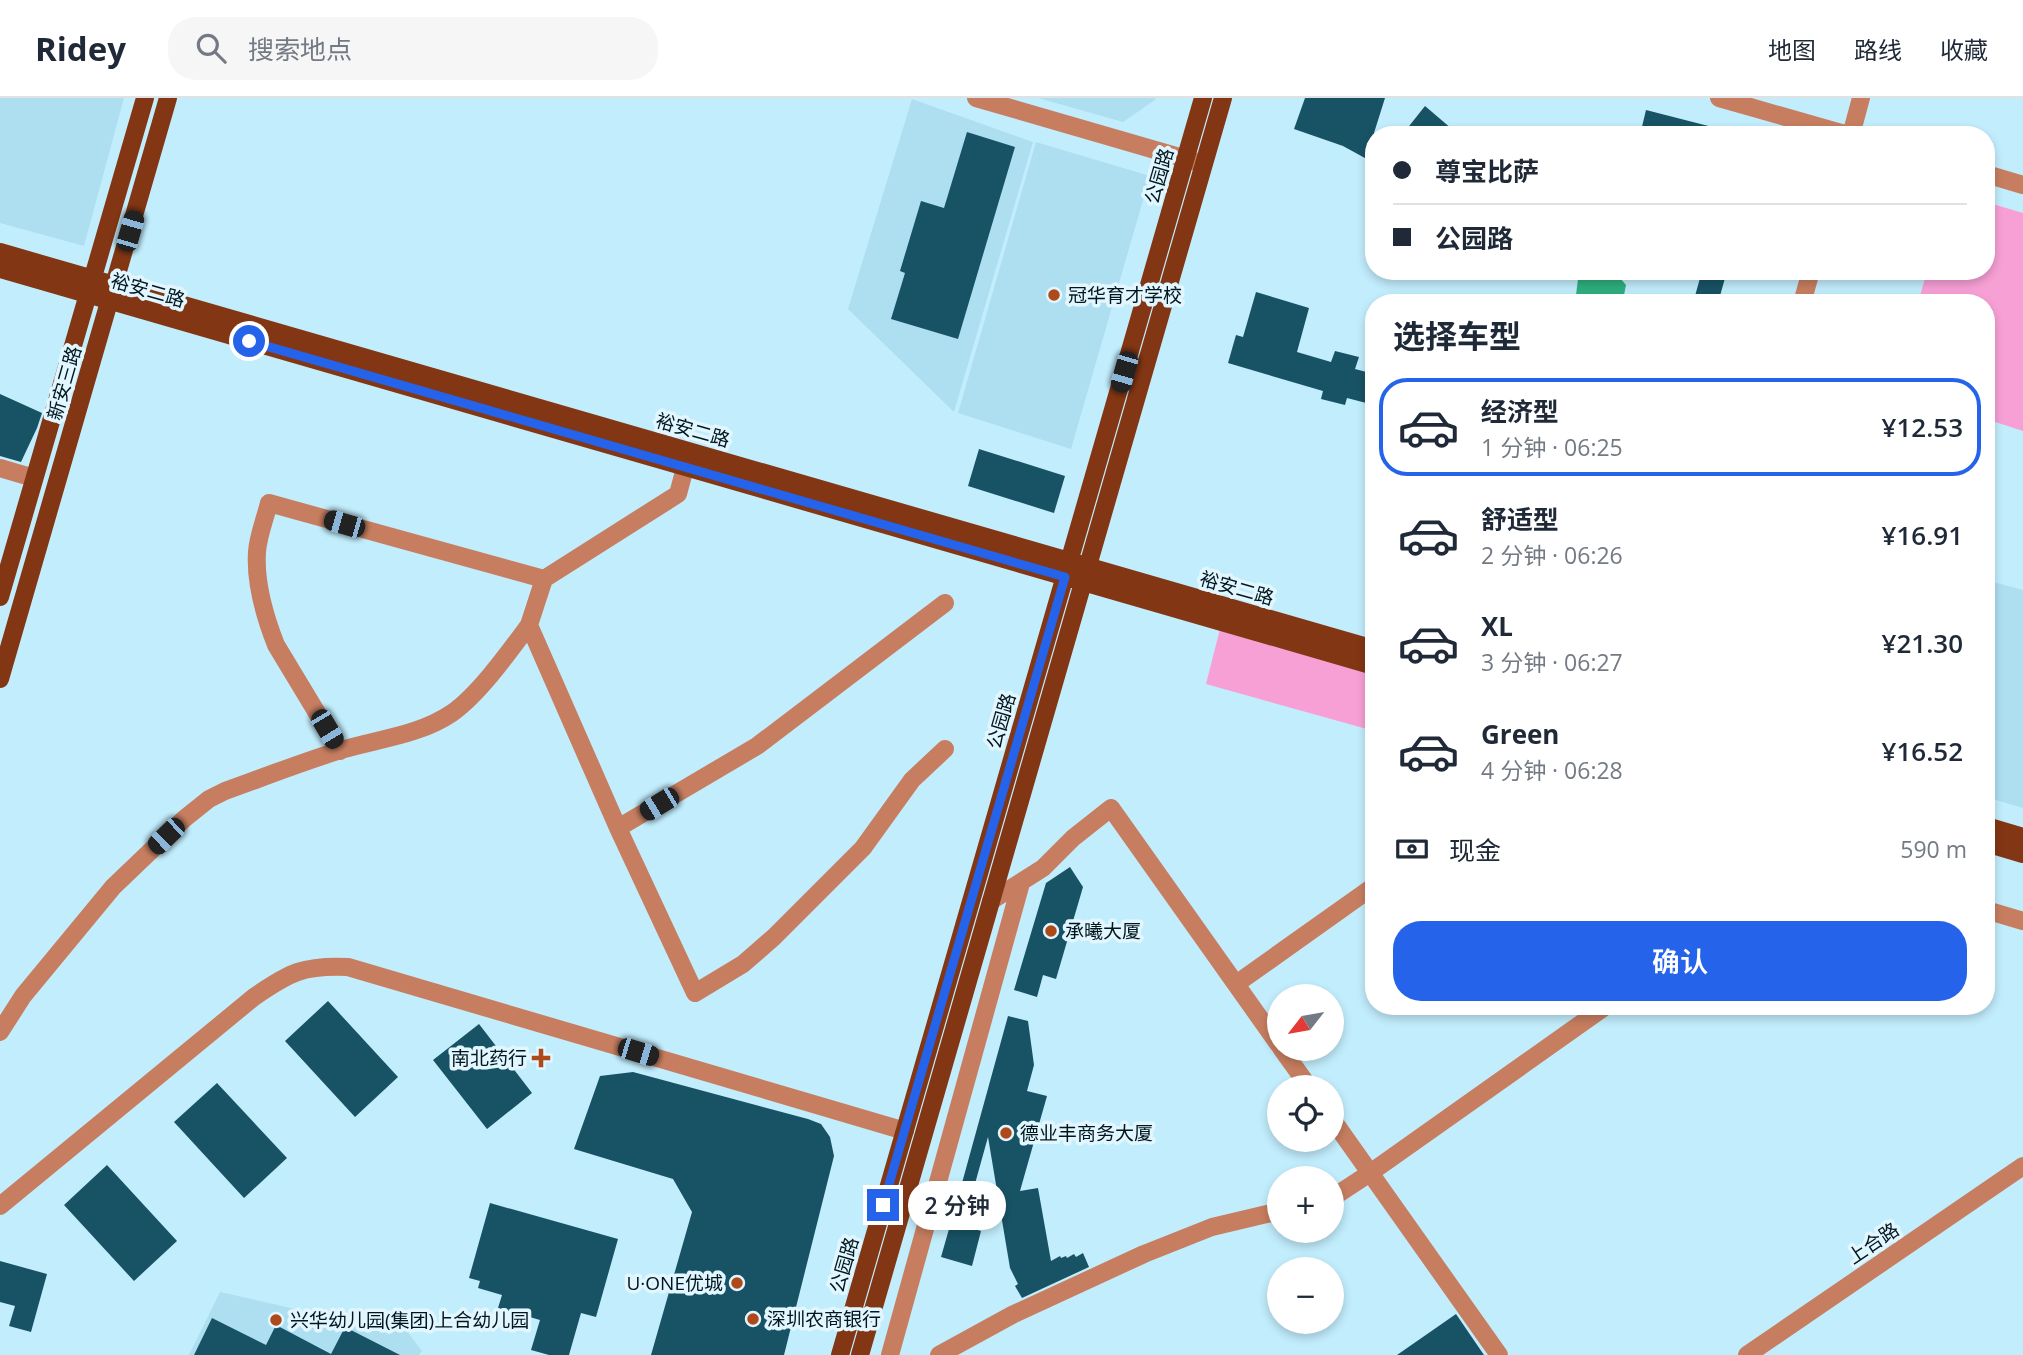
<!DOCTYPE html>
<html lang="zh">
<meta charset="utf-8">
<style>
:root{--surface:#fff;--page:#f6f6f7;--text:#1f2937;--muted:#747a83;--line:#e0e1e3;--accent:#2563eb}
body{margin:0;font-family:"Open Sans","Noto Sans SC",sans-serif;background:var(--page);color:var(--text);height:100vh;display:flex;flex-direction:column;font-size:26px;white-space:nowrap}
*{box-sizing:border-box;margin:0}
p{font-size:23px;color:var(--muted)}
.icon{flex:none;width:38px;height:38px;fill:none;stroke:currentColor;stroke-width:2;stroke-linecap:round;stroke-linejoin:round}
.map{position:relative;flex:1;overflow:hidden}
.sheet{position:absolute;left:1365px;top:196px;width:630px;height:721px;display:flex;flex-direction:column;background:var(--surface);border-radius:28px;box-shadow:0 4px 10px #0003}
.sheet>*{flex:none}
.hud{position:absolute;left:1365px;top:28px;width:630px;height:154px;border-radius:28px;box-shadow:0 4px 10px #0003;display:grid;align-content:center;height:154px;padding:0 28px;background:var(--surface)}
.needle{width:46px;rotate:239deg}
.buttons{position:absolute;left:1267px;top:886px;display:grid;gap:14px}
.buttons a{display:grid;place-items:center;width:77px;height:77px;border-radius:50%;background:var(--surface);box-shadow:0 4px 10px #0003;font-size:35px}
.end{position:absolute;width:32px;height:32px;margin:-16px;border:9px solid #2563eb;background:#fff;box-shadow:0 0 0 4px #fff}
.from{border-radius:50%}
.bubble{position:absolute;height:49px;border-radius:24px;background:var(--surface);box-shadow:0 4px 10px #0003;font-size:23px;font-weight:600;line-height:49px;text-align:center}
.car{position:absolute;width:21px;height:42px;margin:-21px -10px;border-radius:9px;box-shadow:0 0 5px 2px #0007;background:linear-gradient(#222 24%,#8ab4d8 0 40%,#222 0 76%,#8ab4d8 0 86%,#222 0)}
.hud b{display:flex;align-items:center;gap:24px;height:66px;font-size:26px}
.hud b+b{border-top:2px solid var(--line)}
.hud i{width:18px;height:18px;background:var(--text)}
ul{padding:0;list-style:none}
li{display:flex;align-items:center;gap:21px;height:98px;margin:0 14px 10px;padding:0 14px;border:4px solid transparent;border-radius:28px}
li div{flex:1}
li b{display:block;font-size:26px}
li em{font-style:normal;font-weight:600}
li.on{border-color:var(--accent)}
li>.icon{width:63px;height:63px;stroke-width:1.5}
h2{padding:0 28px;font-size:32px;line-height:84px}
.pay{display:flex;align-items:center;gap:18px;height:77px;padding:0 28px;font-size:26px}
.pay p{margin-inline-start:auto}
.button{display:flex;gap:14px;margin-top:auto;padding:14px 28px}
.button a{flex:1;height:80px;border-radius:28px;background:var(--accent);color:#fff;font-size:28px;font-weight:600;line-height:80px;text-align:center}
header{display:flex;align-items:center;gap:42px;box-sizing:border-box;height:98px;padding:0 35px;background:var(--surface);border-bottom:2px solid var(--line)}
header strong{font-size:33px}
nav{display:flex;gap:38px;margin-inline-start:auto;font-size:24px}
.search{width:490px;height:63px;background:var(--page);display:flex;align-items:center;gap:18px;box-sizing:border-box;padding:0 24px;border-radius:28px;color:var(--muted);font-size:26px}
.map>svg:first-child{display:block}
.built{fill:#aedff1}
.green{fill:#f7a0d6}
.water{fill:#2eaf7e}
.building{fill:#185365}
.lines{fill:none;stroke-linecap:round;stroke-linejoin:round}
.minor{stroke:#c77e60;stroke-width:18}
.major{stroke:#833613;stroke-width:18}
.route{stroke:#2563eb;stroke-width:9}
.poi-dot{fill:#ae4919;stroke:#e1f6fe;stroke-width:2.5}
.labels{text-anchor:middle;stroke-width:7;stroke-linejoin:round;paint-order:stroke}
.street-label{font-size:19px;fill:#02161d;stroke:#e1f6fe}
.poi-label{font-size:19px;fill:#02161d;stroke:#e1f6fe;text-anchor:start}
</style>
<header>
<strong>Ridey</strong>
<div class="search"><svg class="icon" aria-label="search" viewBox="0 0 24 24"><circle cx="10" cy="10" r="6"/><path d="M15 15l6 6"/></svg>搜索地点</div>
<nav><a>地图</a><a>路线</a><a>收藏</a></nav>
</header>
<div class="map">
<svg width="2023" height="1257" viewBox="0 0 2023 1257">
<rect width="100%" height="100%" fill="#c2edfd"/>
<!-- built -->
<path class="built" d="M0,0h124l-40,148 -84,-23z
M1038,0h118l-1,2 -32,22z
M912,1l121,43 -79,270 -106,-103z
M1036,44l114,34 -79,273 -113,-36z
M1986,482l37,10v218l-37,-11z
M220,1194l156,35 18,-13 28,37 -3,4h-230z"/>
<!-- green -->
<path class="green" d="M1986,104l37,11v218l-37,-12v-116h-68l9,-32h59z
M1220,531l154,43v59l-168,-47z"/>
<!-- water -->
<path class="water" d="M1579,173h35l12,14 -2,10 -7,8h-42z"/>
<!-- building -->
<path class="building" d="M1305,0h80l-11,35v30l-31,-17 -49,-17z
M1425,8l34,29h-57z
M1646,12l78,20v5h-84z
M967,34l48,15 -57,192 -67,-20 14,-46 -5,-2 21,-70 23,7z
M1702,173h25l-9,32h-25z
M1256,194l53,16 -12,44 34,10 4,-11 24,6 -4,12 19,5v31l-27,-7 -2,7 -24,-6 2,-8 -95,-28 8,-28 7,2z
M0,296l42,19 -5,15 -16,34 -21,-6z
M979,351l86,27 -11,37 -86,-27z
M1070,769l13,20 -27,92 -13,-4 -6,22 -23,-7 32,-107z
M328,903l70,76 -43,40 -70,-76z
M1008,918l20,5 6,44 -7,26 20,5 -27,95 18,-3 13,73 9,-5 1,2 5,-2 1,2 7,-4 2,3 7,-4 6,14 -67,31 -7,-12 3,-2 -8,-16 -22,-131 -22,79 -12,-4z
M479,926l53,69 -45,36 -54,-69z
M633,974l175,47 13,5 9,13 4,19 -50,199h-133l41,-143 -19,-33 -99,-30 26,-73z
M217,985l70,75 -43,40 -70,-76z
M107,1067l70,76 -43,40 -70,-76z
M490,1105l128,36 -22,78 -15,-4 -12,42h-20l-18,-5 9,-30 -42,-12 4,-13 -24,-7 2,-7 -11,-3z
M951,1124l30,9 -9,35 -31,-9z
M0,1163l47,13 -16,58 -22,-6 6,-20 -15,-4z
M1456,1216l28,41h-87z
M212,1220l54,27 10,-20 55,29 14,-27 55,28h-206z"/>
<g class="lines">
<!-- minor -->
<path class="minor" d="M976,0l224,65
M1719,0l129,37
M1851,37l10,-37
M1986,76l37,11
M1802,205l9,-32
M689,355l-11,41 -134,85 -15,46 89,203 77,165 48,-29 31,-27 89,-89 49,-68 33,-31
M0,370l34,10
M340,653l-64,-106c-11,-28 -21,-63 -19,-93 1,-16 8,-33 12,-49l275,76
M618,730l139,-82 188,-143
M991,803l52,-33 30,-30 38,-30 168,237
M1986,812l37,11
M1236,886l138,-98
M0,934l23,-36 90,-109 71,-68 25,-20 16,-8c39,-14 77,-29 116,-41 37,-11 79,-15 111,-37 27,-19 57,-61 77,-88
M1281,950l28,39
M1332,1021l167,236
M1332,1100l38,-25 236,-167
M0,1108l254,-209c36,-25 50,-32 94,-30l557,164
M890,1257l131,-472
M939,1257l73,-40 132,-61 68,-27 67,-16
M1747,1257l276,-189"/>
<!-- major -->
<path class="major" d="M0,154l1374,397
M0,171l1374,397
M0,499l145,-499
M0,581l168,-581
M1986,728l37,11
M1986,745l37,11
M840,1257l363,-1257
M860,1257l363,-1257"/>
</g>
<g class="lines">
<!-- route -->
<path class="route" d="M249,243l816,236 -182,628"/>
</g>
<!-- markers -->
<g class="poi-dot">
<circle cx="1054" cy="197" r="7"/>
<circle cx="1051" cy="833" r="7"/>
<path d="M537.5 949.5h7v7h7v7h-7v7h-7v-7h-7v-7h7z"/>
<circle cx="1006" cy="1035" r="7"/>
<circle cx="737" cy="1185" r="7"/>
<circle cx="753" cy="1221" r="7"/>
<circle cx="276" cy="1222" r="7"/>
</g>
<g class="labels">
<!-- street labels -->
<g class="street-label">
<text transform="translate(1159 78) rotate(-74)" y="7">公园路</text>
<text transform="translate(148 192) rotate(16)" y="7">裕安二路</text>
<text transform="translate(64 285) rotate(-74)" y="7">新安三路</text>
<text transform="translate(693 332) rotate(16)" y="7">裕安二路</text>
<text transform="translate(1237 490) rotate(16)" y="7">裕安二路</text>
<text transform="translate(1001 623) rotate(-74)" y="7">公园路</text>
<text transform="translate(1873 1145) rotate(-34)" y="7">上合路</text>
<text transform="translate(844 1167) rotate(-74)" y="7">公园路</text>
</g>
<!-- poi labels -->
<g class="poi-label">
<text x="1068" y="204">冠华育才学校</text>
<text x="1065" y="840">承曦大厦</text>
<text x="527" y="967" text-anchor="end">南北药行</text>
<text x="1020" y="1042">德业丰商务大厦</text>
<text x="723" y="1192" text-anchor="end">U·ONE优城</text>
<text x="767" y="1228">深圳农商银行</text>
<text x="290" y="1229">兴华幼儿园(集团)上合幼儿园</text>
</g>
</g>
</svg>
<div class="buttons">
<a><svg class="needle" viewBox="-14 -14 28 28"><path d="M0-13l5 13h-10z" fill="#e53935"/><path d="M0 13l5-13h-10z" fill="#747a83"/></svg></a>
<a><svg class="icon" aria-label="locate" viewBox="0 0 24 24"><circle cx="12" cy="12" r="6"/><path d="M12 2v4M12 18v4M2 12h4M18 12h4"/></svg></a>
<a>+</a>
<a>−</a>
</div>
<i class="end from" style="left:249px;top:243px"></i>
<i class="end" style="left:883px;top:1107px"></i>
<div class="bubble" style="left:908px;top:1083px;width:98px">2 分钟</div>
<i class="car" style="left:130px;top:133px;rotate:16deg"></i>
<i class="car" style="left:1124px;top:274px;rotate:196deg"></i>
<i class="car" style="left:344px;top:426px;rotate:286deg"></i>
<i class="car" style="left:327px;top:631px;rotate:149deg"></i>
<i class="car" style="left:659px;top:706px;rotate:239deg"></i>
<i class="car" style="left:166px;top:738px;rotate:226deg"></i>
<i class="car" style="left:638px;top:954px;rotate:107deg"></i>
<div class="hud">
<b><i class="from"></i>尊宝比萨</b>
<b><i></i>公园路</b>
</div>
<section class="sheet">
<h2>选择车型</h2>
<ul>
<li class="on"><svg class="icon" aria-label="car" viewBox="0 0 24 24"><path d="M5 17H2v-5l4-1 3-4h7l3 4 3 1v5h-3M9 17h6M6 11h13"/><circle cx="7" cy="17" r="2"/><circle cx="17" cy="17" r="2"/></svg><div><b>经济型</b><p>1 分钟 · 06:25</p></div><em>¥12.53</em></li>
<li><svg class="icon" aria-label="car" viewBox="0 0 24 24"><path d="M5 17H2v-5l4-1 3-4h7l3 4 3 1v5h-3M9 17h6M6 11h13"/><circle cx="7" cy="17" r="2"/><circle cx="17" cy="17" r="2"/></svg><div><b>舒适型</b><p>2 分钟 · 06:26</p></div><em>¥16.91</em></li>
<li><svg class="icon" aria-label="car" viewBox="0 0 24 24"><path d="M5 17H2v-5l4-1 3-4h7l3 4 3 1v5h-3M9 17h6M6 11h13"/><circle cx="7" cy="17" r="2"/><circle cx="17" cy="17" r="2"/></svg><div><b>XL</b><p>3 分钟 · 06:27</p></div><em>¥21.30</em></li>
<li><svg class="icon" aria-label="car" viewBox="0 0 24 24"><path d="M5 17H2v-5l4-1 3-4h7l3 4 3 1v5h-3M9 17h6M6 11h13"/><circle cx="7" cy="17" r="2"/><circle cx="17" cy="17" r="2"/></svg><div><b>Green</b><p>4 分钟 · 06:28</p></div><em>¥16.52</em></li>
</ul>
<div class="pay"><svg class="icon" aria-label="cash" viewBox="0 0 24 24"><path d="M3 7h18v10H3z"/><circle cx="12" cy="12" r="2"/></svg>现金<p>590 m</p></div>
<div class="button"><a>确认</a></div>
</section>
</div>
